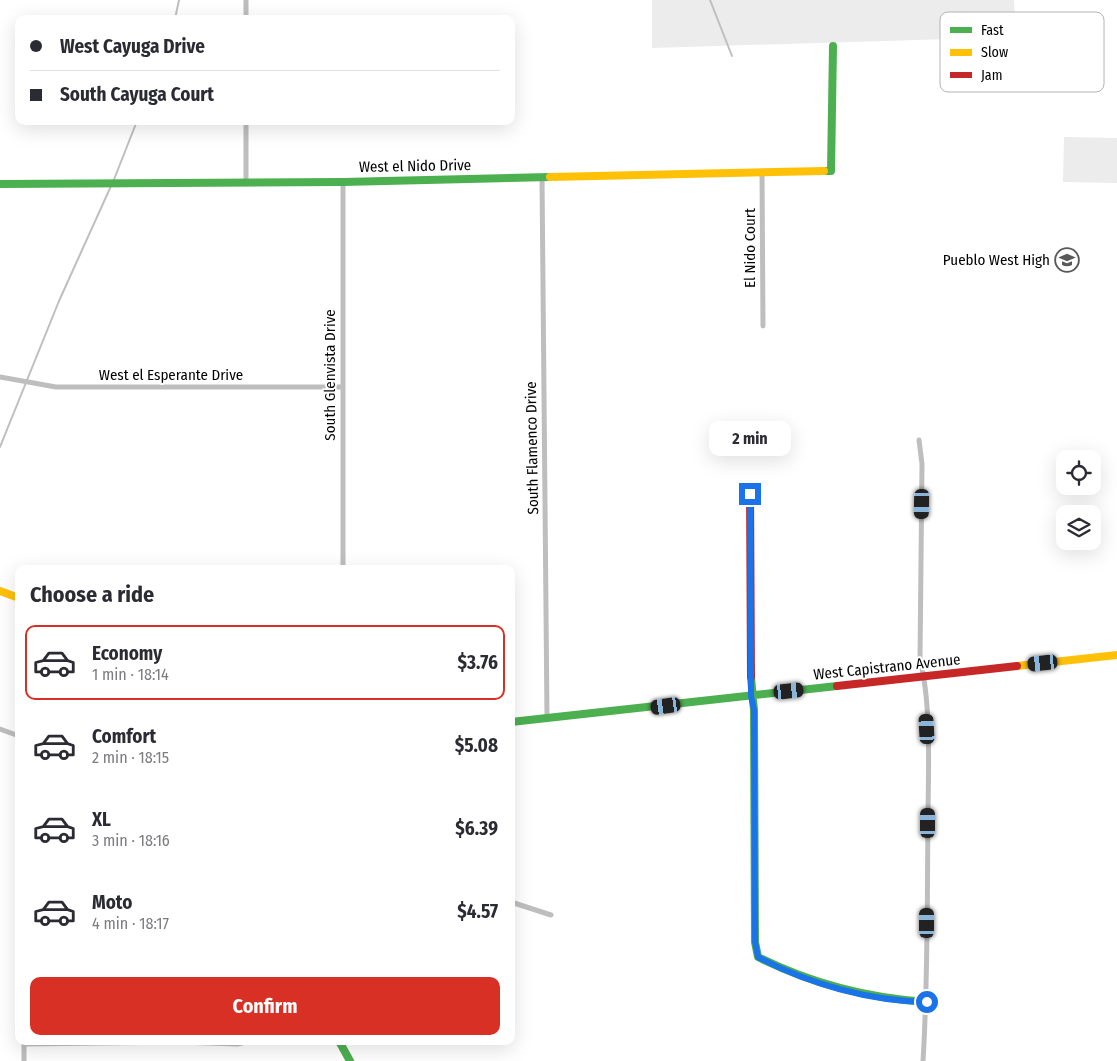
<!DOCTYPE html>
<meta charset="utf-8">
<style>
:root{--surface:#fff;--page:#f7f7f7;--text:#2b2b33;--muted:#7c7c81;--line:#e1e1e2;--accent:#d93025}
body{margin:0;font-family:"Fira Sans Condensed",sans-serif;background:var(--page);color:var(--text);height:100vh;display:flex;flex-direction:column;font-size:19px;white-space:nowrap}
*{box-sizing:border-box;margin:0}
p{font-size:16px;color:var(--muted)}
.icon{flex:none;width:28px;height:28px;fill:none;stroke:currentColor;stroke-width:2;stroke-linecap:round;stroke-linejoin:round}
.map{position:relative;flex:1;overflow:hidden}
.drawer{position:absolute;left:15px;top:565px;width:500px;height:480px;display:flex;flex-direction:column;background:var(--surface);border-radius:10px;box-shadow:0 5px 20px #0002}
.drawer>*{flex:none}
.hud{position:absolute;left:15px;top:15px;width:500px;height:110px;border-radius:10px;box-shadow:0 5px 20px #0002;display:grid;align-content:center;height:110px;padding:0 15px;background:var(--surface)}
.controls{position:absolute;left:1056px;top:450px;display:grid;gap:10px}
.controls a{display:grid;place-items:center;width:45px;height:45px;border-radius:10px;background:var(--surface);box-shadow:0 5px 20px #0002;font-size:25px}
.end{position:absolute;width:22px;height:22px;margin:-11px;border:6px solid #1a73e8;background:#fff;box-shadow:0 0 0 2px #fff}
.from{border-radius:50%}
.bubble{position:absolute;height:35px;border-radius:10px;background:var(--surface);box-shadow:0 5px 20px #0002;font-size:16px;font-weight:700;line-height:35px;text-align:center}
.car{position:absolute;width:15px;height:30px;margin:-15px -8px;border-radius:6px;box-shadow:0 0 4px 1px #0007;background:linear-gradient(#222 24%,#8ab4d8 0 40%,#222 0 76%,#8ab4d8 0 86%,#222 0)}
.hud b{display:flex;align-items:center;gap:18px;height:48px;font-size:19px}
.hud b+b{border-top:1px solid var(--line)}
.hud i{width:12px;height:12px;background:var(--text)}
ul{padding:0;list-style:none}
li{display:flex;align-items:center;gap:15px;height:75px;margin:0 10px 8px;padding:0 5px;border:2px solid transparent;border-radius:10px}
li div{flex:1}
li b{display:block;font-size:19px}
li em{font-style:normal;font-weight:700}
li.current{border-color:var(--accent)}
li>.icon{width:45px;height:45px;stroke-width:1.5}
h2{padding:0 15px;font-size:22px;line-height:60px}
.cta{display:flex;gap:10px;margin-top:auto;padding:10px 15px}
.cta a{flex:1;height:58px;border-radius:10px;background:var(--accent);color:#fff;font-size:20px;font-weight:700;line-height:58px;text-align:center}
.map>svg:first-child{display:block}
.green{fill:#ececec}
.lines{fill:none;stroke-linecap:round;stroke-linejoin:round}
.stream{stroke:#bfbfbf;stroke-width:2}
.street{stroke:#bebebe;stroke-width:5}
.fast{stroke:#4caf50;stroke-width:8}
.slow{stroke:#ffc107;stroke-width:8}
.jam{stroke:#c62828;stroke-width:8}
.route{stroke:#1a73e8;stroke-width:6}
.labels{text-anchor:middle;stroke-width:4;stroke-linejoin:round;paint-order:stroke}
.street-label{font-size:15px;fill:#000;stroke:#fff}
.poi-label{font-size:15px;fill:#000;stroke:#fff;text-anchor:end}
.key{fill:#fff;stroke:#b2b2b2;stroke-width:1}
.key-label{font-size:14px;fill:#000}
</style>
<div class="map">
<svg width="1117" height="1061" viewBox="0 0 1117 1061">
<rect width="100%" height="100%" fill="#fff"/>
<!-- green -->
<path class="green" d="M652,0h362l2,37 -364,11z
M1064,137l53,1v45l-54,-1z"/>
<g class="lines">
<!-- stream -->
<path class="stream" d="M710,0l22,56
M175,19l4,-19
M113,182l24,-61
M0,447l59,-146 52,-115"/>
<!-- street -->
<path class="street" d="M246,0v19
M246,121v60
M762,171l1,155
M542,177l5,541
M343,182v387
M0,377l56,10h286
M919,440l3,24 -2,196c12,46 8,114 8,162 -1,80 0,159 -5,239
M0,729l19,7
M511,902l40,13
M24,1042v19
M24,1044l156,-2 57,2 14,-3"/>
<!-- fast -->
<path class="fast" d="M824,171h7l2,-125
M0,184l343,-2 207,-5
M751,677l3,33 1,232 3,15c54,27 109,41 169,45
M511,722l326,-36
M339,1041l11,20"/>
<!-- slow -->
<path class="slow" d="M550,177l274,-6
M0,591l19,7
M1017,666l100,-11"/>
<!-- jam -->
<path class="jam" d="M750,487l1,190
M837,686l180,-20"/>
</g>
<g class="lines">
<!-- route -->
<path class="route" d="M750,494l1,202 3,14 1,232 3,15c51,27 111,44 169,45"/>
</g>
<!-- icons -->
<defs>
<g id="school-ring" transform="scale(1.25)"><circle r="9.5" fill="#fff" stroke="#595959" stroke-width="1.5"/><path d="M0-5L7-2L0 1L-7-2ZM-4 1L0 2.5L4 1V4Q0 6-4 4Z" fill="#595959"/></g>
</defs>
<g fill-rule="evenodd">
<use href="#school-ring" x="1067" y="260"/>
</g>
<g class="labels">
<!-- street labels -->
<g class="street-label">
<text transform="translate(415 166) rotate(-1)" y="5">West el Nido Drive</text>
<text transform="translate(750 248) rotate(-90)" y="5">El Nido Court</text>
<text x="171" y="380">West el Esperante Drive</text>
<text transform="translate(330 375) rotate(-90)" y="5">South Glenvista Drive</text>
<text transform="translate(532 448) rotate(-91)" y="5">South Flamenco Drive</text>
<text transform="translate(887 667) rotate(-6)" y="5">West Capistrano Avenue</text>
</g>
<!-- poi labels -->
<g class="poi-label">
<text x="1050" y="265">Pueblo West High</text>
</g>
</g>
<!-- legend -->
<rect x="940" y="12" width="164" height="80" rx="8" class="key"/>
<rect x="950" y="27" width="22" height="6" fill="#4caf50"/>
<rect x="950" y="49" width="22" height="7" fill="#ffc107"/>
<rect x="950" y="72" width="22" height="6" fill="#c62828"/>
<g class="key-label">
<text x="981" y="35">Fast</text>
<text x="981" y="57">Slow</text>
<text x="981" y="80">Jam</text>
</g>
</svg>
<div class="controls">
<a><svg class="icon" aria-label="locate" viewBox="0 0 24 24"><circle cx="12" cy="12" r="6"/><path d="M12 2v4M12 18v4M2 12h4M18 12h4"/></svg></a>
<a><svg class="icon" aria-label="layers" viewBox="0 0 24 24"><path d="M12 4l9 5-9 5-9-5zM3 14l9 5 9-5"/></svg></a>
</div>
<i class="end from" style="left:927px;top:1002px"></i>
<i class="end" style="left:750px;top:494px"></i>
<div class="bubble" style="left:709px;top:421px;width:82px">2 min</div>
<i class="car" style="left:922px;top:504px;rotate:181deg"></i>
<i class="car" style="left:1043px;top:663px;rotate:264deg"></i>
<i class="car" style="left:789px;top:691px;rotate:84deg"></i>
<i class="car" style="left:666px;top:706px;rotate:262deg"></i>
<i class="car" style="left:927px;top:729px;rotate:357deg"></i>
<i class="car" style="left:928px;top:823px;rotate:0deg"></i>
<i class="car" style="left:927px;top:923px;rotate:0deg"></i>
<div class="hud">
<b><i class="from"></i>West Cayuga Drive</b>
<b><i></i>South Cayuga Court</b>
</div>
<section class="drawer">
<h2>Choose a ride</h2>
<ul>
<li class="current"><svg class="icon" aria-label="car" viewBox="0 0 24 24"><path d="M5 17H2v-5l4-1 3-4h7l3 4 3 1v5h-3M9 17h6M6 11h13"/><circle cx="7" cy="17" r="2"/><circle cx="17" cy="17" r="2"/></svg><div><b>Economy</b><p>1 min · 18:14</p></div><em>$3.76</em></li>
<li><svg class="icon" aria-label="car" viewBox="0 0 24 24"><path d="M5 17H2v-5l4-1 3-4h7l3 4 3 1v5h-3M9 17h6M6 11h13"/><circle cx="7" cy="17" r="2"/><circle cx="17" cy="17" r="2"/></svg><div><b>Comfort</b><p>2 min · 18:15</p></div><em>$5.08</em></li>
<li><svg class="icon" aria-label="car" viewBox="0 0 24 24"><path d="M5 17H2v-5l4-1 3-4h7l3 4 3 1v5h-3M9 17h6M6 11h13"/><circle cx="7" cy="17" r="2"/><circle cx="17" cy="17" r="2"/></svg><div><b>XL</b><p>3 min · 18:16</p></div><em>$6.39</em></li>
<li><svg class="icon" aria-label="car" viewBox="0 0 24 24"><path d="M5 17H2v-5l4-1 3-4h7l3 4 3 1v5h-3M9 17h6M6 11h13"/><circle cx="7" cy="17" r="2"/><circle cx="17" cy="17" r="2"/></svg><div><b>Moto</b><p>4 min · 18:17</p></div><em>$4.57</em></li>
</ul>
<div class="cta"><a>Confirm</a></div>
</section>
</div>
